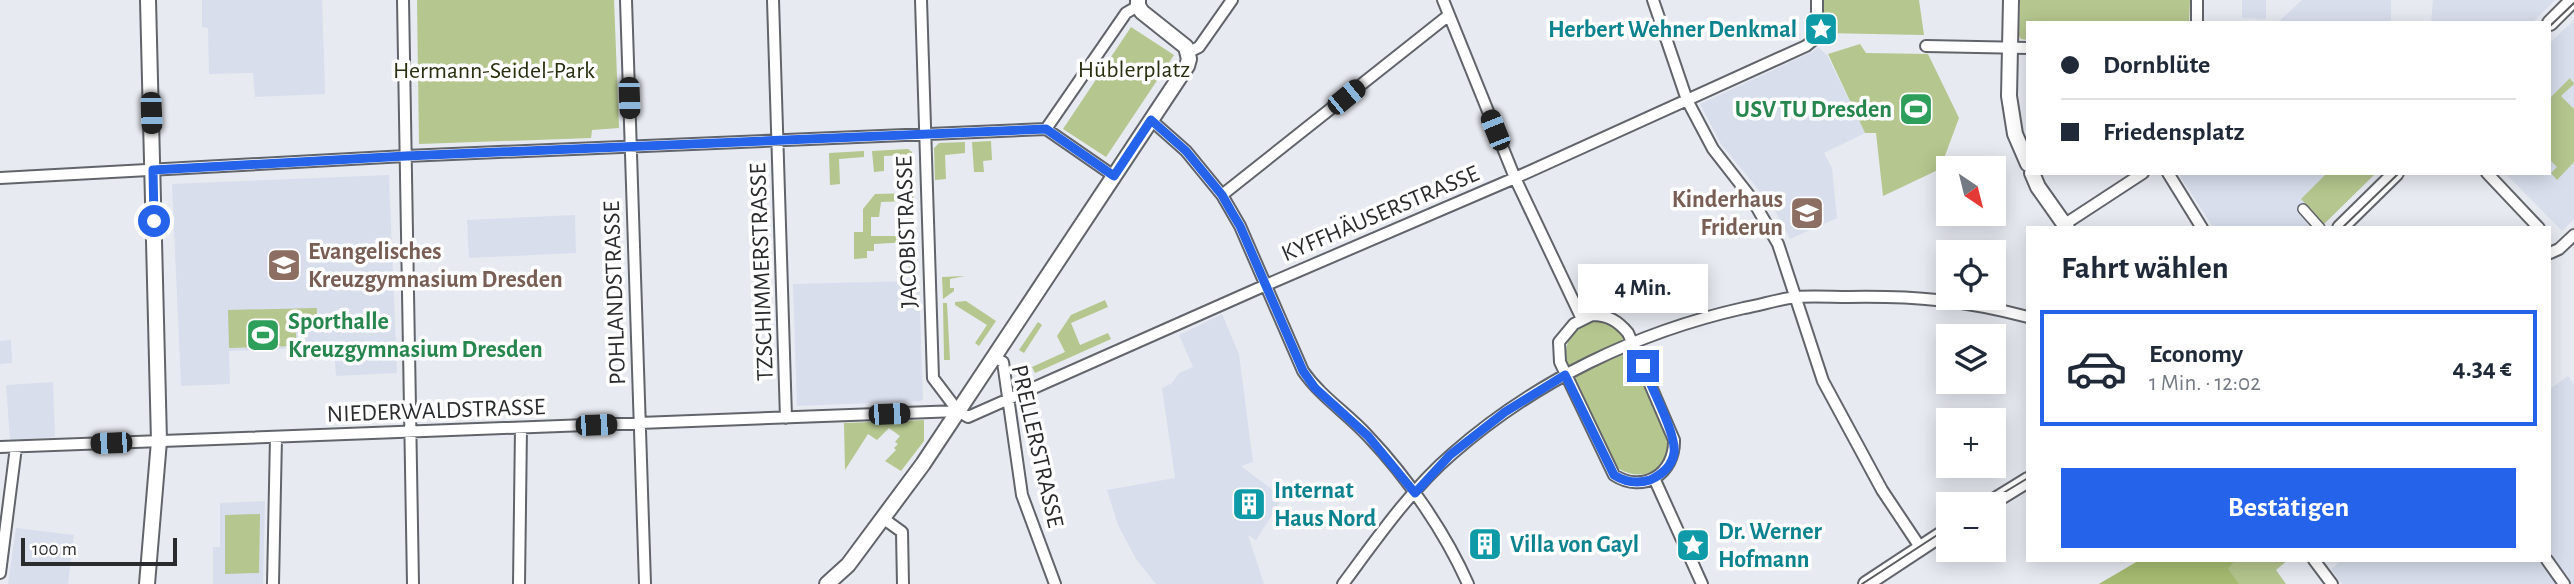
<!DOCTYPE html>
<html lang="de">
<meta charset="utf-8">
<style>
:root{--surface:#fff;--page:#f2f2f3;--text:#1f2937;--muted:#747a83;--line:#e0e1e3;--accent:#2563eb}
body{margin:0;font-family:"Alegreya Sans",sans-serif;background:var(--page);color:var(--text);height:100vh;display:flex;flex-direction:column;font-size:26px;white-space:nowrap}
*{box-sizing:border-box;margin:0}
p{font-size:23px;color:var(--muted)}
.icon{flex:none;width:38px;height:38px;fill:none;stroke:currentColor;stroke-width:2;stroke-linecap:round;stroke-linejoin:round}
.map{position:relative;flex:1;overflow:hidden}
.sheet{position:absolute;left:2026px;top:226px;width:525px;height:336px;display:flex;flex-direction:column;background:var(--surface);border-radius:0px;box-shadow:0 4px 18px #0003}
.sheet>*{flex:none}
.guide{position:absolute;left:2026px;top:21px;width:525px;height:154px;border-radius:0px;box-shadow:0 4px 18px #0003;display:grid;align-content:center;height:154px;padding:0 35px;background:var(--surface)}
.needle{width:46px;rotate:145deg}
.buttons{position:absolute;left:1936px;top:156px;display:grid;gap:14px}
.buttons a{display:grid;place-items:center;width:70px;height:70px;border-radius:0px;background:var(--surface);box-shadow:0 4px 18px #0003;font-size:35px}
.scale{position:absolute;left:21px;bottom:18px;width:156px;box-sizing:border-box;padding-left:7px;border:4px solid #2a2b2d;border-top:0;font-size:19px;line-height:24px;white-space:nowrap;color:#2a2b2d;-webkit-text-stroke:5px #fff;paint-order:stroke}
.end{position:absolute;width:32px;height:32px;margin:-16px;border:9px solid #2563eb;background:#fff;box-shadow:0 0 0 4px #fff}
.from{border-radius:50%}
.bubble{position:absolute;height:49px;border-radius:0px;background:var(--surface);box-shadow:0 4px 18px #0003;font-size:23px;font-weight:700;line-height:49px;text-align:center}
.car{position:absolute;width:21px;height:42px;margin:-21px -10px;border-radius:9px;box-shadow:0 0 5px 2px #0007;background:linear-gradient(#222 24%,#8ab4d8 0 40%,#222 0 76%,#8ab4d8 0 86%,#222 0)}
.guide b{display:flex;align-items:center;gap:24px;height:66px;font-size:26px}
.guide b+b{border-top:2px solid var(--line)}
.guide i{width:18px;height:18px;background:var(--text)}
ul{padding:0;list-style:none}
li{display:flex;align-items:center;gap:21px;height:116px;margin:0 14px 10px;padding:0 21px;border:4px solid transparent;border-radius:0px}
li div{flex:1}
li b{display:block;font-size:26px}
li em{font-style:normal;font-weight:700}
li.selected{border-color:var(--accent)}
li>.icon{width:63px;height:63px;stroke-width:1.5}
h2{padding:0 35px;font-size:32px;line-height:84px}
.button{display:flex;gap:14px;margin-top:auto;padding:14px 35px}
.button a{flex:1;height:80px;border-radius:0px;background:var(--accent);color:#fff;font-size:28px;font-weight:700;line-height:80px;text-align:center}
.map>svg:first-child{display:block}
.built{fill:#d8deec}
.green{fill:#b5c68e}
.forest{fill:#a7bb71}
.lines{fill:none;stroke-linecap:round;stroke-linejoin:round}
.pedestrian-casing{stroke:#61646a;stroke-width:12}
.minor-casing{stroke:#61646a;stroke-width:14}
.tertiary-casing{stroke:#61646a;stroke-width:18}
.pedestrian{stroke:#fff;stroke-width:9}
.minor{stroke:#fff;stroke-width:10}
.tertiary{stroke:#fff;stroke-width:14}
.tram{stroke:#5b5c5f;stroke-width:2}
.route{stroke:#2563eb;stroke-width:9}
.labels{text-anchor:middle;stroke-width:7;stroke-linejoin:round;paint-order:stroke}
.culture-label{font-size:24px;font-weight:bold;fill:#0d838f;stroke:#fff;text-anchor:start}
.park-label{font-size:24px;fill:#272f0f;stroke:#fff}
.leisure-label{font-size:24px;font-weight:bold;fill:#27864d;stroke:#fff;text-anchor:end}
.education-label{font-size:24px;font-weight:bold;fill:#785e54;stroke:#fff;text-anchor:end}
.street-label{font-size:24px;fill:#2a2b2d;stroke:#fff}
</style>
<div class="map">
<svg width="2574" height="584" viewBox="0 0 2574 584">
<rect width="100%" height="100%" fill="#e7eaf1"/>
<!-- built -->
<path class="built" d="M202,0h120l3,94 -70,3 -2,-24 -44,1 -1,-46 -6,-1z
M2242,0h24v19l-24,-1z
M2302,0h89v23h-114z
M2433,0h122l-23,23h-101z
M2574,20v199l-12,12 -57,-58h45v-130z
M1818,47l9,8 38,78 -41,20 8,15 5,50 -47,21 -16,-30 -53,-65 -21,-40 114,-53z
M2178,173h198l-56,55 -107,-1z
M389,175l8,198 -61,3 -2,-29 -105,4 1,33 -49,2 -9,-202z
M575,215l1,38 -107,5 -2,-38z
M910,281l1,4h8l4,114 -2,2 -124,5 -4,-122z
M1222,314l17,40 14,108 -12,4 42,32 -27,42 -8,-5 16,49h-108l-20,-25 -18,-34 -11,-35 68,-12 -13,-90 10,-5 7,-10 14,-6 -14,-32z
M11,340l1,23 -12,1v-23z
M2568,376l6,8v200h-232l-11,-15 11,-9h208v-171z
M53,382l2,55 -45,3 -4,-55z
M265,501l-2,83h-50v-37h7v-44z
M16,528l58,7 -6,49h-60z"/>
<!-- green -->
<path class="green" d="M417,0h197l5,128 -27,2 -1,8 -172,6z
M1823,0h96l5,35 -101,-2z
M2020,0h170l-1,23h-161v17l-7,-1 -2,-3z
M1131,27l43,28 -68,102 -43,-28z
M1860,44l6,9 62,1 31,64 -19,51 -57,27 -7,-63h-11l-37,-79z
M2570,78l4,6 -13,12 13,13v53l-17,18 -6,-7 6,-6 -7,-7v-62z
M991,141l1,19 -9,1 1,11h-10l-2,-30z
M965,142v11l-20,2 1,24 -11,1 -1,-32 5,-5z
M908,149l4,3v25h-5l-1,-18 -4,-4 -18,1v15l-10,1 -2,-21z
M864,151v6l-25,2 1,25 -10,1 -1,-32z
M2327,173h49l-52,51 -23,-25z
M913,193l1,33 -5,1 -1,-26 -27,1 -2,15h-8v19h43l1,34h-6l-1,-28 -34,2v7h-7v7l-13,1v-27h9v-23l12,-15z
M965,276l-15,3v9h4v3l-11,8 -1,-22z
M1105,300l3,7 -37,16 9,22 28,-12 3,6 -76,34 -3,-6 33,-15 -8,-16 14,-21z
M966,301l30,20 -17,25 -4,-3 12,-18 -32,-20v-3z
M943,303h4l3,57h-6z
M317,308l-1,16h-20v22l-67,2 -1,-38z
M1593,321c13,0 20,3 30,13l46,106c4,32 -31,44 -54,26l-49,-107c-1,-21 8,-31 27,-38z
M1038,322l4,3 -18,28 -5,-3z
M924,420v21l-23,30 -16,-10 11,-11 -2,-2 4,-4 -3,-2 5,-6 -11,-8 -12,12 -9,-6 -23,36 -1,-47z
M260,514l-1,59 -34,1v-59z
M2140,560h148l-12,10 10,14h-187z"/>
<!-- forest -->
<path class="forest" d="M2140,560h95l-7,9 11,15h-140z"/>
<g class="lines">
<!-- pedestrian casing -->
<g class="pedestrian-casing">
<path id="pedestrian" d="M2303,209l17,19"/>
</g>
<!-- minor casing -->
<g class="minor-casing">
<path id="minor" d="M403,0l10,584
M626,0l19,584
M773,0l13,418
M921,0l12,378 25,33 10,6 298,-132 249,-107 291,-132 11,-9v-37
M1443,0l72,178 67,141
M1653,0l34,100 26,49 39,50 26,45 45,137 59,109 38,57
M2197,23v-23
M1926,46l102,2
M1189,52l10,-5 33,-47
M1151,120l35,31 36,44 18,31 63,145c18,26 44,42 65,65 39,41 77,96 100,148
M2168,173l34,55
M2487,173l52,55
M1114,176l-68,-47 80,-116 12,-7
M0,178l406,-22 640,-27
M1222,195l227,-180
M2065,224l78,-51
M2550,253l9,-4 15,-14
M1592,315c16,0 26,6 36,18l46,107c1,34 -31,54 -60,35l-54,-113 -1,-20 15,-18z
M994,357l9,5 19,133 33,89
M0,447l958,-36
M1654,478l48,106
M884,519l18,13 1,52
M2314,560l18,24
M2547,560l17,24
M0,573l16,-126
M273,584l3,-147
M519,584l2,-156
M1343,584c32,-43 68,-95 109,-130 83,-73 185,-122 292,-146 17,-3 35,-9 52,-11 18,-1 36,0 53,0 66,-1 115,3 179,20"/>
</g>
<!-- tertiary casing -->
<g class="tertiary-casing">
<path id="tertiary" d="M2011,0l-2,96 6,38 13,30
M2550,23l23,-23
M2032,173l6,14 29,41
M2340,228l56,-55
M1989,504l39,-24
M147,584l12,-143 -11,-441
M827,584l21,-19 75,-101 264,-398 2,-7 -3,-12 -44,-35 -4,-6v-6
M1866,584l82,-54"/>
</g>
<!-- pedestrian -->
<use href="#pedestrian" class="pedestrian"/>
<!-- minor -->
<use href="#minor" class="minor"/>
<!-- tertiary -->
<use href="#tertiary" class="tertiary"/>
<!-- tram -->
<path class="tram" d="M2550,26l24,-23
M2342,228l57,-55
M1985,504l43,-26
M1862,584l86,-56"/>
</g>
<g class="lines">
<!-- route -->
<path class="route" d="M154,221l-1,-51 253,-14 640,-27 68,47 37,-56 35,31 36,44 9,16 9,15 63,145 12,17 53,48 47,57 35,-38 55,-43 60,-37 49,100c11,7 23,9 36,5 11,-5 22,-14 24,-27 3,-18 -24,-68 -31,-87"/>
</g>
<!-- icons -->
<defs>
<g id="sight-square" transform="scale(1.75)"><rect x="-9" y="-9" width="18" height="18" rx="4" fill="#0f9aa8" stroke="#fff"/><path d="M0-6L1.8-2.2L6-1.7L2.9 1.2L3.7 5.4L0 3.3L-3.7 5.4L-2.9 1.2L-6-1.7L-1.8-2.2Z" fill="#fff"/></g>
<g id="stadium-square" transform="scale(1.75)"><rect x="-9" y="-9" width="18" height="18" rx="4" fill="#2e9e5b" stroke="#fff"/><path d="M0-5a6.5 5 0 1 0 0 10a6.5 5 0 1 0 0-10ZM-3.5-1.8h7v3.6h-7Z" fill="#fff"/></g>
<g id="school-square" transform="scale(1.75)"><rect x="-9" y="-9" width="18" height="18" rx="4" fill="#8d6e63" stroke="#fff"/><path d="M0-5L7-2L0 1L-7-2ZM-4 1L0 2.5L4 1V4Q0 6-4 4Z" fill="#fff"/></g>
<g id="building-square" transform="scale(1.75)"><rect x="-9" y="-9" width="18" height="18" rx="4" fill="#0f9aa8" stroke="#fff"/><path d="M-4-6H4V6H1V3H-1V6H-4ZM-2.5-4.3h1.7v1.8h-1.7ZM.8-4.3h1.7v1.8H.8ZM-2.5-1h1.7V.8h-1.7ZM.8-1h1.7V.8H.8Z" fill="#fff"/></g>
</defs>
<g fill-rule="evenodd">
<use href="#sight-square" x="1821" y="29"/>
<use href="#stadium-square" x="1916" y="109"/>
<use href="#school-square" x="1807" y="213"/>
<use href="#school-square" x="284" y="265"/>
<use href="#stadium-square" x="263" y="335"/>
<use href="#building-square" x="1249" y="504"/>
<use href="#building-square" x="1485" y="544"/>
<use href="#sight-square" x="1693" y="545"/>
</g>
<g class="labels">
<!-- culture labels -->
<g class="culture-label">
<text x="1797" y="37" text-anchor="end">Herbert Wehner Denkmal</text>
<text x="1274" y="498">Internat<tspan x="1274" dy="28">Haus Nord</tspan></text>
<text x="1718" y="539">Dr. Werner<tspan x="1718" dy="28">Hofmann</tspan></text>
<text x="1510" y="552">Villa von Gayl</text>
</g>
<!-- park labels -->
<g class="park-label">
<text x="1134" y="77">Hüblerplatz</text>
<text x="494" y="78">Hermann-Seidel-Park</text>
</g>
<!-- leisure labels -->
<g class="leisure-label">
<text x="1892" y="117">USV TU Dresden</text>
<text x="288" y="329" text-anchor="start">Sporthalle<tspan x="288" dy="28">Kreuzgymnasium Dresden</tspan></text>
</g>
<!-- education labels -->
<g class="education-label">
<text x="1783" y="207">Kinderhaus<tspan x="1783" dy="28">Friderun</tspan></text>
<text x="308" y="259" text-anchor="start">Evangelisches<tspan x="308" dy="28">Kreuzgymnasium Dresden</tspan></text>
</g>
<!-- street labels -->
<g class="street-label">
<text transform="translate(1380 213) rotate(-23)" y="8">KYFFHÄUSERSTRASSE</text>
<text transform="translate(906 232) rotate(-92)" y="8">JACOBISTRASSE</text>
<text transform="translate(761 272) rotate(-92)" y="8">TZSCHIMMERSTRASSE</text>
<text transform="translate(614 293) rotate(-92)" y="8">POHLANDSTRASSE</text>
<text transform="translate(436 410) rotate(-2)" y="8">NIEDERWALDSTRASSE</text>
<text transform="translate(1038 446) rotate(77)" y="8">PRELLERSTRASSE</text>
</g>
</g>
</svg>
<div class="buttons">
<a><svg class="needle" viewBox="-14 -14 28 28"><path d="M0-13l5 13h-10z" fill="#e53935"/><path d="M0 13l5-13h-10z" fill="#747a83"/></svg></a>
<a><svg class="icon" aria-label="locate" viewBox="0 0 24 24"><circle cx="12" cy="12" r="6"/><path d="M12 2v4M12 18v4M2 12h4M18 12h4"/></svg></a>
<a><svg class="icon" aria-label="layers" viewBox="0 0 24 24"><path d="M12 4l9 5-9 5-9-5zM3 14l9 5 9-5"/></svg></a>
<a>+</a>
<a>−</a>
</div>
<div class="scale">100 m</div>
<i class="end from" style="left:154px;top:221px"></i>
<i class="end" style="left:1643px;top:366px"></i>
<div class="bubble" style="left:1578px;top:264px;width:130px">4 Min.</div>
<i class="car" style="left:1346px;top:97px;rotate:51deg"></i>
<i class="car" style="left:629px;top:98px;rotate:178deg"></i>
<i class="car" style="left:151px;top:113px;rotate:178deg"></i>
<i class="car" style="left:1495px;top:130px;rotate:338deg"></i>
<i class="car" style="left:889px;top:414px;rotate:88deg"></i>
<i class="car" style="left:596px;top:425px;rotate:88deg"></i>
<i class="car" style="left:111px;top:443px;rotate:268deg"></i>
<div class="guide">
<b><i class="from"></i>Dornblüte</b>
<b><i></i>Friedensplatz</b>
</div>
<section class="sheet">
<h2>Fahrt wählen</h2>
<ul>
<li class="selected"><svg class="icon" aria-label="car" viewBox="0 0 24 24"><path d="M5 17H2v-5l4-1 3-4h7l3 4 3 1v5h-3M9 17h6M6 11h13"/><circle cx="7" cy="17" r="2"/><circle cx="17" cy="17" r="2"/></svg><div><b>Economy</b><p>1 Min. · 12:02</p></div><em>4.34 €</em></li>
</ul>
<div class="button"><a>Bestätigen</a></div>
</section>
</div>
